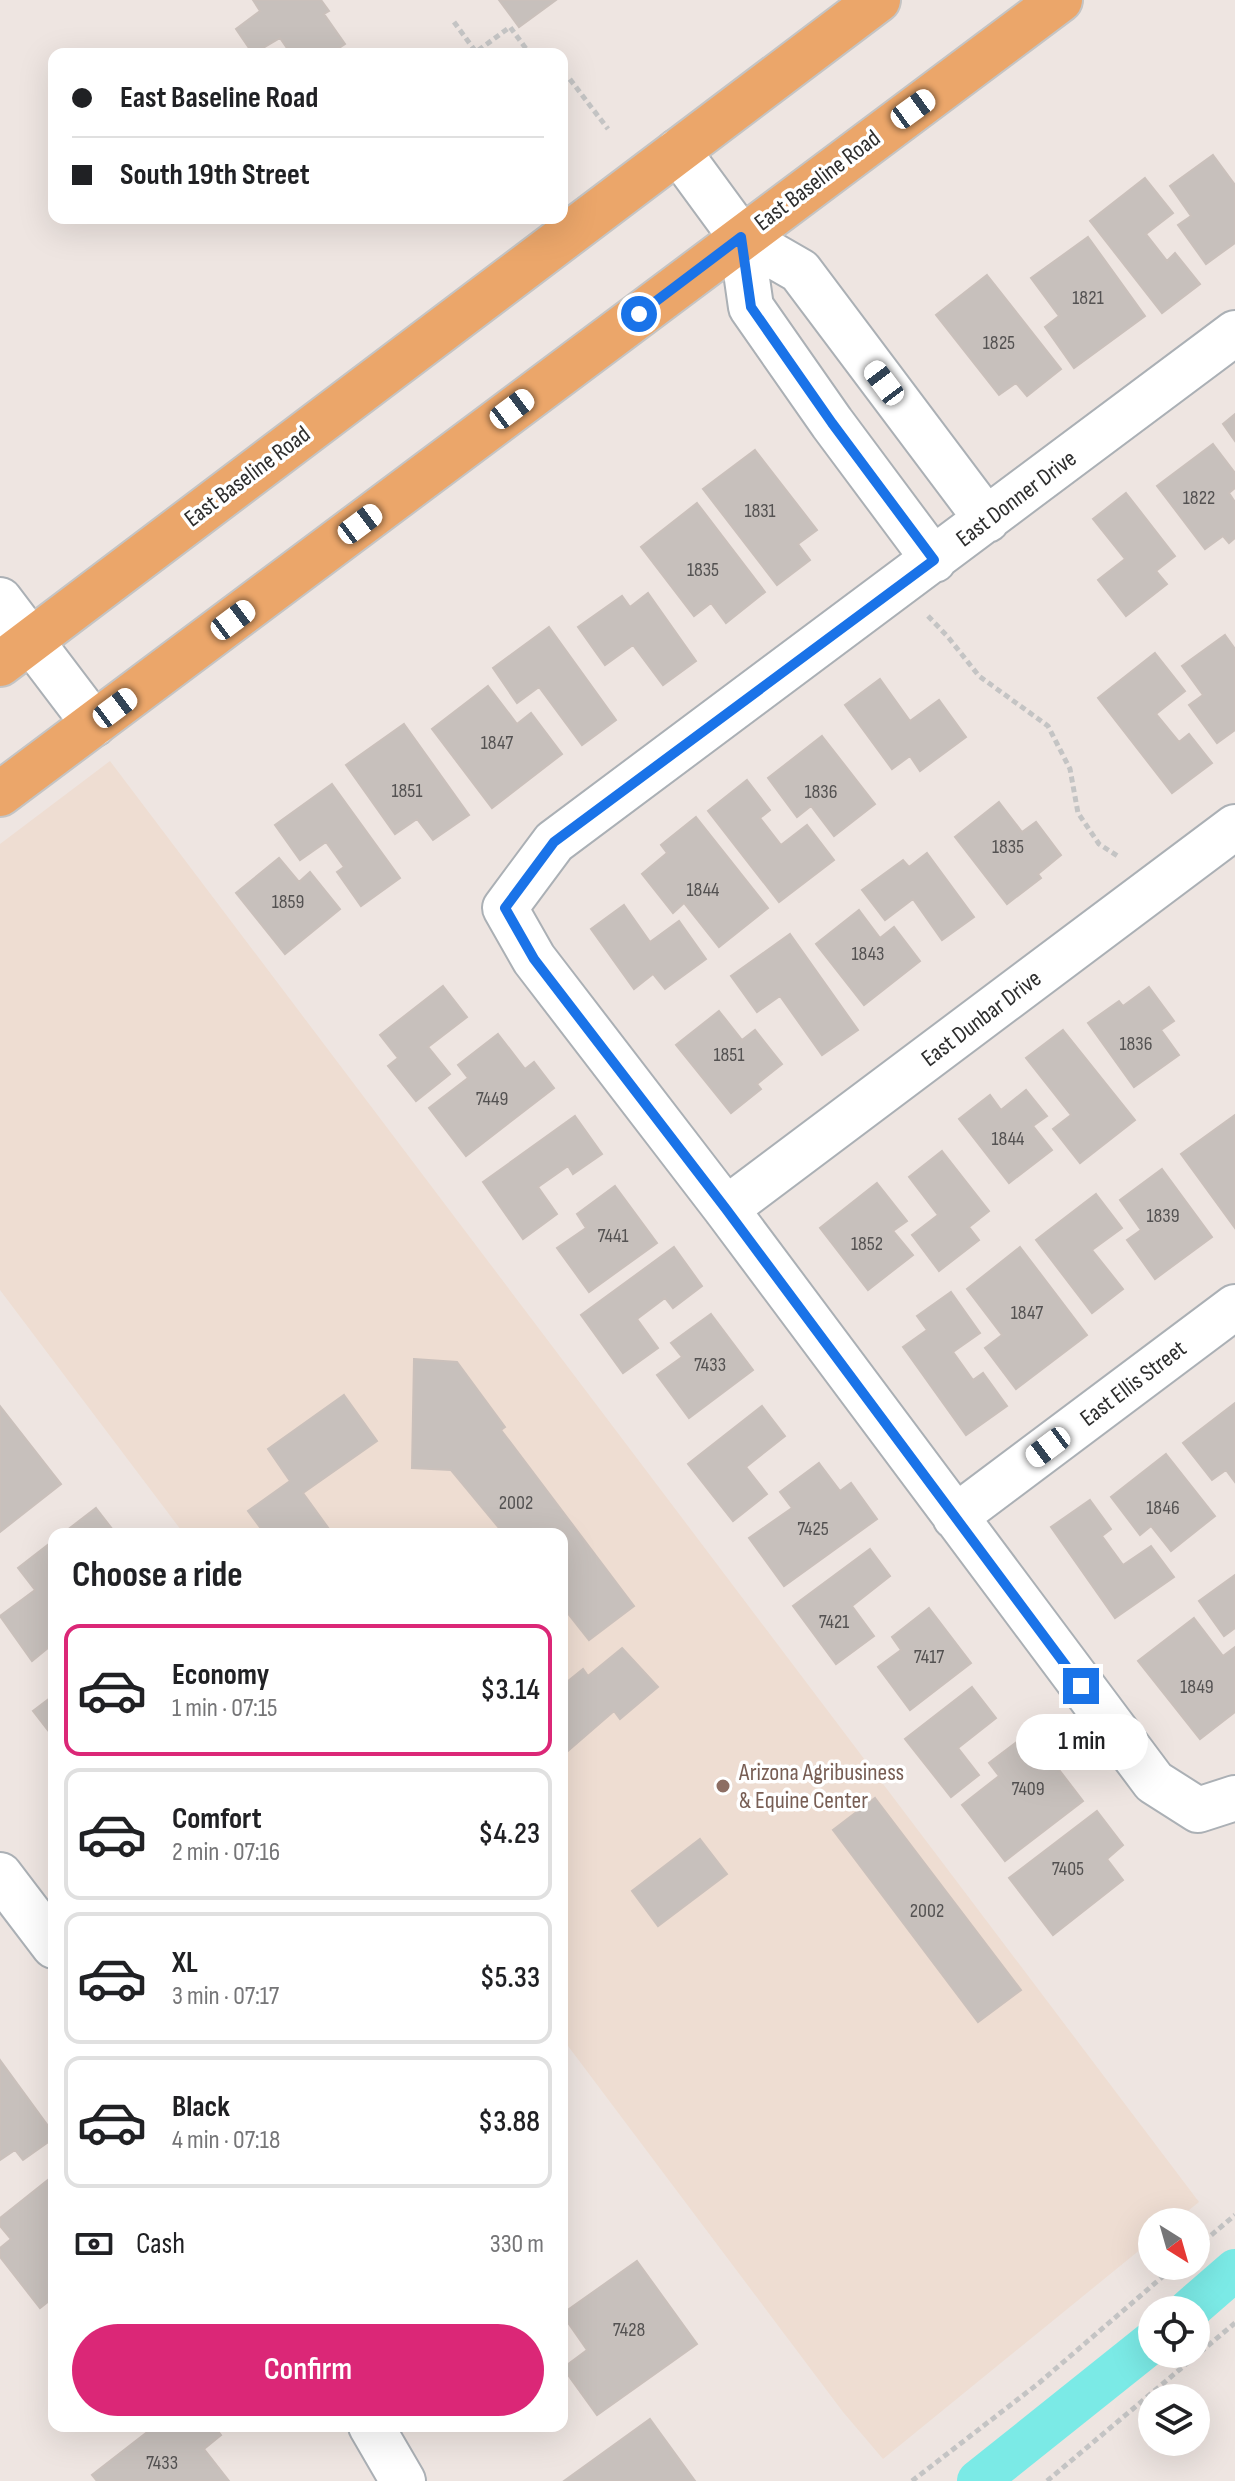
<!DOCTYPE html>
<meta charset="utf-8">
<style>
:root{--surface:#fff;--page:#f2f2f2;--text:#202124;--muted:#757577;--line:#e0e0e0;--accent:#db2777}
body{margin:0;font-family:"Sofia Sans Condensed",sans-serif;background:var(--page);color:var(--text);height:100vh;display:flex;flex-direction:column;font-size:30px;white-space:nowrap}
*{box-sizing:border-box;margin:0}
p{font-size:26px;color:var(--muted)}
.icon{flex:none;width:44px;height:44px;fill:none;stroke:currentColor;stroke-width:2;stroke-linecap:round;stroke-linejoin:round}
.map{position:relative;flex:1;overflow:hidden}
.details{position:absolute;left:48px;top:1528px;width:520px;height:904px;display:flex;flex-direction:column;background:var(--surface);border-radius:16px;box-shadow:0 8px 32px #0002}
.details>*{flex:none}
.guide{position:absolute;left:48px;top:48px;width:520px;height:176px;border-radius:16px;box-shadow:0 8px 32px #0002;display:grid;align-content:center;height:176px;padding:0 24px;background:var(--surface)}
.needle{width:52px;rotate:143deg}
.tools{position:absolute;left:1138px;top:2208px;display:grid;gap:16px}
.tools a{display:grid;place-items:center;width:72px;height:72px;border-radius:50%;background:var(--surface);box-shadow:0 8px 32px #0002;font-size:40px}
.end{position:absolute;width:36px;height:36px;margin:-18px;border:10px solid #1a73e8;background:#fff;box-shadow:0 0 0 4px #fff}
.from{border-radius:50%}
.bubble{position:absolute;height:56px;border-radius:28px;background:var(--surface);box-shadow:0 8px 32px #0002;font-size:26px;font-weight:600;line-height:56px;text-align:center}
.car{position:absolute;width:24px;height:48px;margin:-24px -12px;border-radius:10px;box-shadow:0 0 6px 2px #0007;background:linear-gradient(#fff 24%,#345 0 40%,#fff 0 76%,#345 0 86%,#fff 0)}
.guide b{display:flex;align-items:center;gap:28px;height:76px;font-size:30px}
.guide b+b{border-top:2px solid var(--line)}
.guide i{width:20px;height:20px;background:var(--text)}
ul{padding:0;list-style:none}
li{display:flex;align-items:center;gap:24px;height:132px;margin:0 16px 12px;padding:0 8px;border:4px solid var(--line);border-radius:16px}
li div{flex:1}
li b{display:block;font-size:30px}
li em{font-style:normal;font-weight:600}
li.active{border-color:var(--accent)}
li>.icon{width:72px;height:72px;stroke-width:1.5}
h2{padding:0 24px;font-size:36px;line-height:96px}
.pay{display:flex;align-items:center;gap:20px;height:88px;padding:0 24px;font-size:30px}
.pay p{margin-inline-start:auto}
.button{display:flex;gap:16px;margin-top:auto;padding:16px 24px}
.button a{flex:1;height:92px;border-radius:48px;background:var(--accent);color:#fff;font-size:32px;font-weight:600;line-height:92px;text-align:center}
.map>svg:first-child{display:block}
.education{fill:#eeddd2}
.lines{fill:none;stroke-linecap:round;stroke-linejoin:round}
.canal{stroke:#7beae6;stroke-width:42}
.building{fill:#c7c0bc;stroke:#cac0bb;stroke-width:2}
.minor-casing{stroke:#abb0b5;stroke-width:48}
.primary-casing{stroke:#c4c4c4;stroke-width:48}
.path{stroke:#c4c4c4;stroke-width:5;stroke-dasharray:6 4;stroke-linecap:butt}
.minor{stroke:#fff;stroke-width:44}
.primary{stroke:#eba66a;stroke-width:44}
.route{stroke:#1a73e8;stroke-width:10}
.education-dot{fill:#8d6e63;stroke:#fff;stroke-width:3}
.labels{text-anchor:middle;stroke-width:7;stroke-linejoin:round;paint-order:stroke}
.number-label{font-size:20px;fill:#545252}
.street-label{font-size:24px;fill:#2e2e2e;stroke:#fff}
.education-label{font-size:24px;fill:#785e54;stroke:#fff;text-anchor:start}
</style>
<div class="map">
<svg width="1235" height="2481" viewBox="0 0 1235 2481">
<rect width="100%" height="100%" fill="#eee5e1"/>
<!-- education -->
<path class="education" d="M110,761l1089,1441 -25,20h-22v18l-269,219 -40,-47 -281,-374v-504h-378l-184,-244v-446z"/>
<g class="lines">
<!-- canal -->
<path class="canal" d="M1189,2310l46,-40
M978,2481l174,-139"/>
</g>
<!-- building -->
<path class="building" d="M253,0h68l8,11 -5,3 21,30 -15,10h-39l-11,-16 -27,16 -17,-25 24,-18z
M499,0h57l-37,27z
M1213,155l22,30v58l-29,21 -28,-39 13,-9 -21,-30z
M1145,178l28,35 -27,21 21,27 8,-8 25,31 -38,29 -72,-92z
M1088,237l57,79 -71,52 -29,-41 14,-11 -28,-38z
M987,275l74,94 -34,27 -11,-13 -17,12 -63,-80z
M1235,414v27l-12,-17z
M1213,444l22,29v15l-6,5 6,9v36l-6,5 -6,-7 -18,13 -48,-63z
M755,450l62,80 -19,14 12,16 -33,25 -74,-96z
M1126,493l49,63 -19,15 11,13 -41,32 -28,-36 27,-21 -32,-40z
M697,503l68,89 -39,31 -15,-20 -17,13 -53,-69z
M648,593l48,68 -33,24 -30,-40 -28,20 -27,-38 44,-31 8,11z
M549,627l67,93 -34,25 -43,-58 -22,16 -24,-35z
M1225,635l10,14v81l-18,13 -28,-38 14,-10 -21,-29z
M1155,653l30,38 -29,23 23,28 10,-8 23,29 -40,30 -74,-95z
M880,679l30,42 29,-21 27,37 -46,34 -10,-15 -18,13 -47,-64z
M488,686l29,38 14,-11 31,41 -70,54 -60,-79z
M404,724l65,91 -36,25 -16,-21 -22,15 -49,-69z
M822,736l53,68 -41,32 -23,-30 -14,11 -29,-39z
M747,780l23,30 -10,8 21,27 26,-20 27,35 -55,42 -71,-91z
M332,784l68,94 -39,28 -24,-34 7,-5 -18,-25 -26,18 -25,-35z
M999,802l23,30 14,-10 25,33 -23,19 3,4 -34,26 -52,-67z
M696,817l72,91 -49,39 -35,-44 -11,10 -31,-39 25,-21 -6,-8z
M927,853l47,64 -32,23 -29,-41 -28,21 -23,-30 41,-30 6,7z
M279,858l20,24 11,-10 30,37 -55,45 -49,-61z
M624,905l26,37 29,-21 27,38 -41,30 -12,-15 -19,15 -43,-60z
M859,910l21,28 14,-11 26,34 -56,44 -48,-61z
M790,934l68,96 -36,25 -42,-59 -23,16 -26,-36z
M443,986l24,31 -39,30 22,27 -34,27 -28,-35 10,-8 -18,-23z
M1149,987l25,34 -13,9 18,25 -45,32 -46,-64 31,-22 4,5z
M719,1011l23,29 13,-10 27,34 -25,20 4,5 -30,24 -55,-68z
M1063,1030l72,90 -55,43 -27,-34 18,-14 -45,-57z
M498,1034l27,35 9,-7 20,26 -88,68 -37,-48 39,-30 -10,-13z
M1026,1090l21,26 -14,10 19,24 -43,33 -50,-64 31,-24 11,15z
M1235,1115v113l-54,-74z
M575,1116l27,38 -29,20 -5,-8 -30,21 19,27 -34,25 -40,-57z
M942,1151l47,60 -20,16 10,13 -40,31 -27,-36 26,-20 -29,-38z
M1162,1169l50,68 -57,42 -28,-39 14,-10 -21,-30z
M877,1183l30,38 -14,10 20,24 -45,35 -48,-62z
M615,1186l42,57 -68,49 -32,-44 29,-20 -9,-14z
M1096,1194l26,34 -30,22 31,39 -31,24 -56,-73z
M674,1247l28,39 -29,22 -8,-10 -28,21 21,29 -35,25 -42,-58z
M1020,1247l67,88 -71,54 -31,-41 17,-13 -35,-46z
M951,1292l29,41 -27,19 20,28 10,-7 24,33 -41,29 -63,-88 24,-17 -10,-14z
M711,1314l42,56 -64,48 -32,-43 25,-18 -11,-14z
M414,1359l43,3 48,65 -4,3 133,176 -45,34 -27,-34v-72h-58l-53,-64 -39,-2z
M344,1395l33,46 -74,52 26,36 -7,5h-57l-17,-23 42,-30 -22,-32z
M1235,1403v79l-9,-12 -14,10 -29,-37z
M0,1406l61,78 -61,48z
M762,1406l23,30 -39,31 21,27 -34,27 -45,-57z
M1166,1454l49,62 -44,35 -20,-25 -11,9 -29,-38z
M819,1463l21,28 11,-8 26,36 -93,67 -35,-48 43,-30 -12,-16z
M1090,1500l21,29 -9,7 21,29 28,-19 23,31 -59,41 -64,-91z
M96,1508l20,26h-54z
M54,1540v103l-22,18 -32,-45 35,-26 -17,-22z
M870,1549l20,27 -38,30 22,30 -38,28 -43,-58z
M1235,1575v53l-11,8 -25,-35z
M929,1608l42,55 -61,47 -32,-43 23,-17 -9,-13z
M1194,1618l29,38 12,-9v65l-35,27 -62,-78z
M622,1648l36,39 -38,32 -6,-8 -52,45v-70l21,-17 5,7z
M972,1687l24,31 -38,30 21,27 -28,22 -46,-58z
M54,1695v43l-21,-27z
M1030,1732l53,69 -78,60 -43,-56 37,-29 -10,-13z
M875,1798l146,192 -43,32 -145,-192z
M1097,1811l26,34 -16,14 16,21 -70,55 -44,-57z
M700,1839l27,35 -69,52 -26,-35z
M0,2060l54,74v4l-31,22 -8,-10 -15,10z
M54,2175v122l-14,11 -40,-51v-9l11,-9 -11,-13v-8z
M637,2261l60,83 -100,71 -34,-47 24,-18 -25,-36z
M650,2419l45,62h-131z
M155,2426h59l7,9 -17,14 25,32h-132l-5,-6z"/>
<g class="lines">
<!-- minor casing -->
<g class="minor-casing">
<path id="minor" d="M678,151l63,86 59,34 187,249
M741,237l10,70 81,116 102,137
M1235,333l-681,509 -49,66 29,51 192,250 428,573 44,28 37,-12
M0,600l94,124
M726,1209l509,-382
M955,1517l280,-210
M0,1875l54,71
M371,2426l32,55"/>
</g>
<!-- primary casing -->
<g class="primary-casing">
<path id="primary" d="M0,664l878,-664
M0,794l1060,-794"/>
</g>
<!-- path -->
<path class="path" d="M454,22l22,30 34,-25 20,27
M562,83l7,-5 39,51
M928,616l20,21 31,39 69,50 22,43 8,44 21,31 20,13
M1196,2248l39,-33
M912,2481l127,-98 136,-117
M1047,2481l188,-158"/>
<!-- minor -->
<use href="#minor" class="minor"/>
<!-- primary -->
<use href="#primary" class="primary"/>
</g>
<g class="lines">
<!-- route -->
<path class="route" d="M639,314l102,-77 10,70 81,116 102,137 -380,282 -49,66 29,51 192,250 355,477"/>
</g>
<!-- markers -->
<circle class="education-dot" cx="723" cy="1786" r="8"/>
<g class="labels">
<!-- number labels -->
<g class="number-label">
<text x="1088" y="304">1821</text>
<text x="999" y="349">1825</text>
<text x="1199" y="504">1822</text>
<text x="760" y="517">1831</text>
<text x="703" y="576">1835</text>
<text x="497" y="749">1847</text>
<text x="407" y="797">1851</text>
<text x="821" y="798">1836</text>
<text x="1008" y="853">1835</text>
<text x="703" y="896">1844</text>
<text x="288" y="908">1859</text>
<text x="868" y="960">1843</text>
<text x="1136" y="1050">1836</text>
<text x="729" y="1061">1851</text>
<text x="492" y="1105">7449</text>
<text x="1008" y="1145">1844</text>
<text x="1163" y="1222">1839</text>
<text x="613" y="1242">7441</text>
<text x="867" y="1250">1852</text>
<text x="1027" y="1319">1847</text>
<text x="710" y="1371">7433</text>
<text x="516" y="1509">2002</text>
<text x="1163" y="1514">1846</text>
<text x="813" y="1535">7425</text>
<text x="834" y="1628">7421</text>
<text x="929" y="1663">7417</text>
<text x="1197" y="1693">1849</text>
<text x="1028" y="1795">7409</text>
<text x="1068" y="1875">7405</text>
<text x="927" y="1917">2002</text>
<text x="629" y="2336">7428</text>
<text x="162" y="2469">7433</text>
</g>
<!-- street labels -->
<g class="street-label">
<text transform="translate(817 180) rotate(-37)" y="8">East Baseline Road</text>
<text transform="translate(247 476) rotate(-37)" y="8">East Baseline Road</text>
<text transform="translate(1016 498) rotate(-37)" y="8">East Donner Drive</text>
<text transform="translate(981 1018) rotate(-37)" y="8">East Dunbar Drive</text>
<text transform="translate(1133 1383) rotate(-37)" y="8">East Ellis Street</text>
</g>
<!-- education labels -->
<g class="education-label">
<text x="739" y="1780">Arizona Agribusiness<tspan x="739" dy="28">&amp; Equine Center</tspan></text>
</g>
</g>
</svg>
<div class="tools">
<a><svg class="needle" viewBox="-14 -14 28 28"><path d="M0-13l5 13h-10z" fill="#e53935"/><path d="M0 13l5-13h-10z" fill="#757577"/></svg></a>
<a><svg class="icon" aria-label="locate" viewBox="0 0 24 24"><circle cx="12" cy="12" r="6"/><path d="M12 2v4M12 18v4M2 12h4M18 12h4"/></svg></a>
<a><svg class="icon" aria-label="layers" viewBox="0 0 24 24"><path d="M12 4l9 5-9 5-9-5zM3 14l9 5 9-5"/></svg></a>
</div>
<i class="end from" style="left:639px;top:314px"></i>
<i class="end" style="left:1081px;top:1686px"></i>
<div class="bubble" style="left:1016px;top:1714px;width:132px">1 min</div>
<i class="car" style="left:913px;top:109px;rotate:54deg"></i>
<i class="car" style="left:884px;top:383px;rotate:323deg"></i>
<i class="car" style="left:512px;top:409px;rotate:53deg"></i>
<i class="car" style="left:360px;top:524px;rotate:53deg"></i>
<i class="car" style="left:233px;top:620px;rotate:53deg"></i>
<i class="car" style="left:115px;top:708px;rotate:53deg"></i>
<i class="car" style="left:1048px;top:1447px;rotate:233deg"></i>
<div class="guide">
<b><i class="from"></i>East Baseline Road</b>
<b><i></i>South 19th Street</b>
</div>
<section class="details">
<h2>Choose a ride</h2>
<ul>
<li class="active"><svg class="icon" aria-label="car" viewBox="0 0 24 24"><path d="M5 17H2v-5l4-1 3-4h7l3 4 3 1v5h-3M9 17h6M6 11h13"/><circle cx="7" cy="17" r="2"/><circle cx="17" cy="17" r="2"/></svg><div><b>Economy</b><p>1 min · 07:15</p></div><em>$3.14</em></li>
<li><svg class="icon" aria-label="car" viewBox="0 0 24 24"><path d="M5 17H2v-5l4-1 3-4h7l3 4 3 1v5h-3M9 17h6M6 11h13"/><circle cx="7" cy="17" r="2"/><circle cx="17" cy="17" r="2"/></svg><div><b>Comfort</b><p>2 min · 07:16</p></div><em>$4.23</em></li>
<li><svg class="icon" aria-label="car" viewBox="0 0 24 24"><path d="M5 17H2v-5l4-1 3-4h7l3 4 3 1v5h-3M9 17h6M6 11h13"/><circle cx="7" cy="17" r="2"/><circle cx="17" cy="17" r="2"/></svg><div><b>XL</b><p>3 min · 07:17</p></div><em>$5.33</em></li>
<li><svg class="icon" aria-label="car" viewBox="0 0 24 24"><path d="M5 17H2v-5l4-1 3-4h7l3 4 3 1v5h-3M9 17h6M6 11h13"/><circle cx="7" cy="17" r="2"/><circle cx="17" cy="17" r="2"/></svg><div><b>Black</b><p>4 min · 07:18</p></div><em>$3.88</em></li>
</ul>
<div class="pay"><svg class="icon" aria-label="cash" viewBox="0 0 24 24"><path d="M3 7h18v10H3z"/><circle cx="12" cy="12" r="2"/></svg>Cash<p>330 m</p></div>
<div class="button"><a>Confirm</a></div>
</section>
</div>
